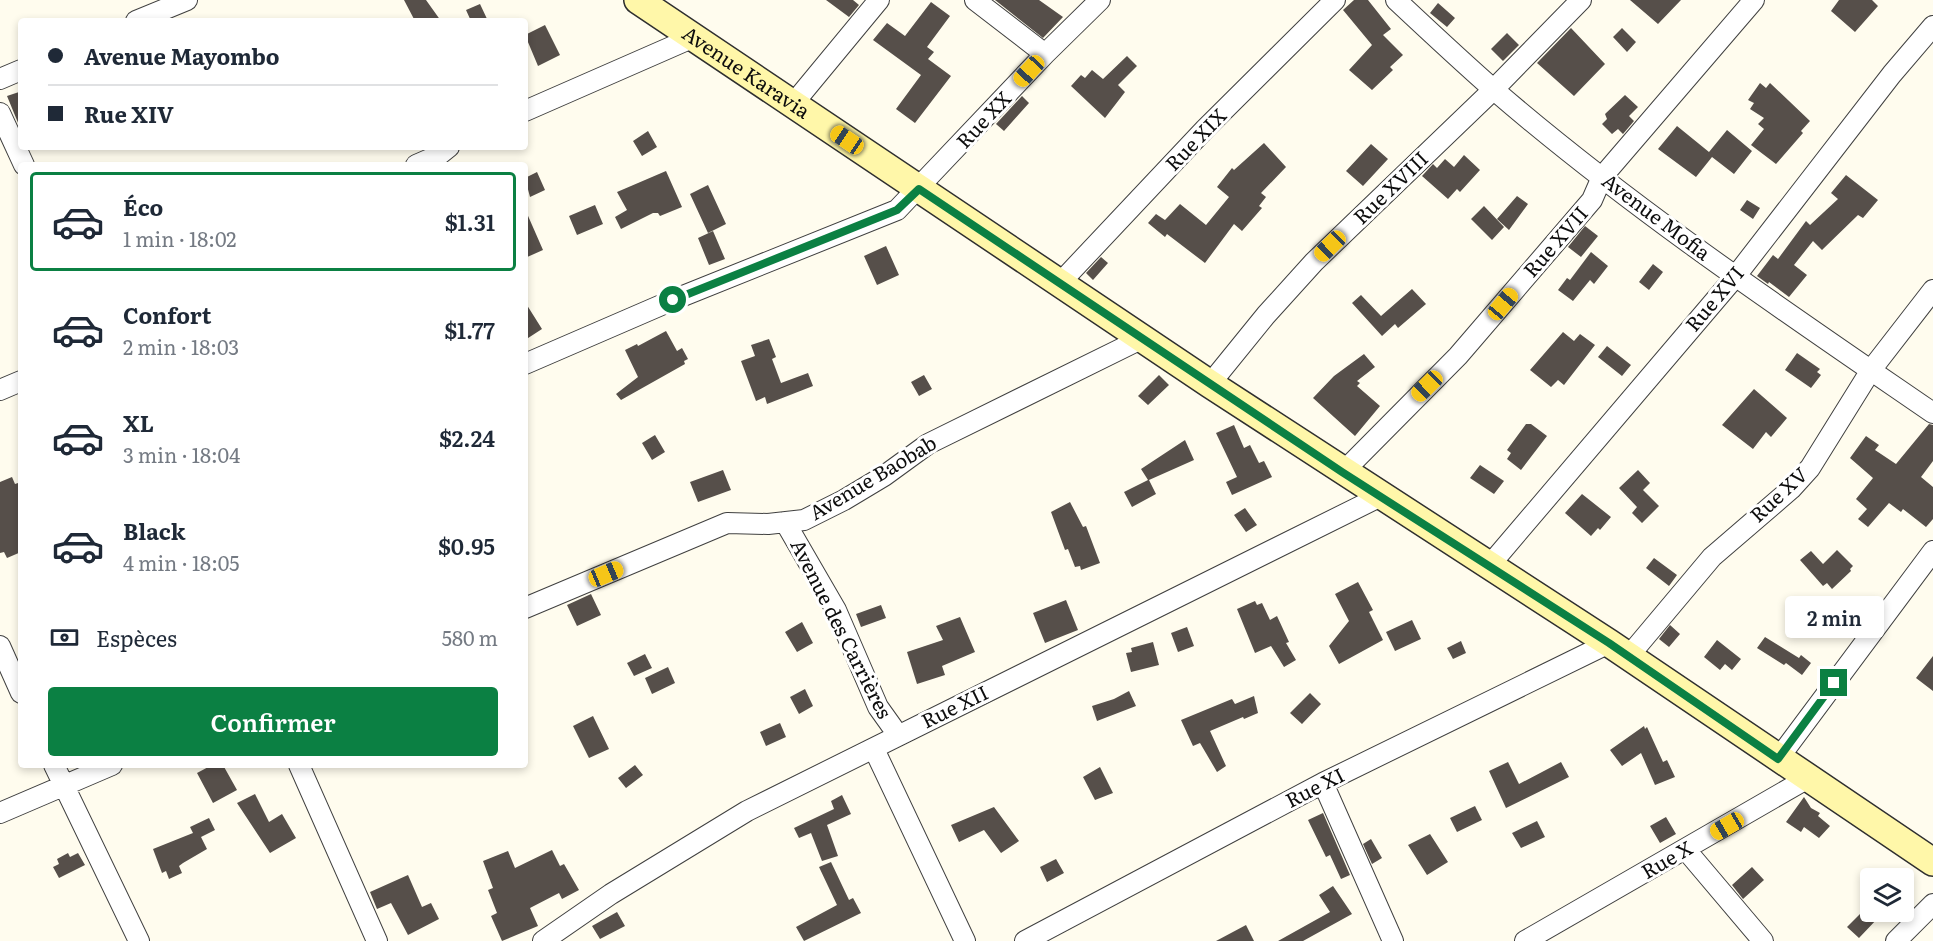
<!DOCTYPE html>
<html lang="fr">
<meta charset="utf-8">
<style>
:root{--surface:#fff;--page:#f6f6f7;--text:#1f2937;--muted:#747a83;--line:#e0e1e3;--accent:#0b8043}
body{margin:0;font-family:Literata,serif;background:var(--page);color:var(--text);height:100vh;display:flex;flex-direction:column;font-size:22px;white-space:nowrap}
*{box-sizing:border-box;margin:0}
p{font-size:20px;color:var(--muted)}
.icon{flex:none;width:33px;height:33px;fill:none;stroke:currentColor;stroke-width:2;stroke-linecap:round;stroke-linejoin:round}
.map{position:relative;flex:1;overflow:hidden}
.side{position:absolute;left:18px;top:162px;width:510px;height:606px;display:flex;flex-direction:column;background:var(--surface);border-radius:6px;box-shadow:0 3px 9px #0003}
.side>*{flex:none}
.guide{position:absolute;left:18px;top:18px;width:510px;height:132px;border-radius:6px;box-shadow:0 3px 9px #0003;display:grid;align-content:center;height:132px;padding:0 30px;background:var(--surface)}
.controls{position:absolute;left:1860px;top:868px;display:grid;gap:12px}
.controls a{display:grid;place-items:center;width:54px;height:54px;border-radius:6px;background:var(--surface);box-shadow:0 3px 9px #0003;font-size:30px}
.end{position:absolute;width:27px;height:27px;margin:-14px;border:8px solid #0b8043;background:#fff;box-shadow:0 0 0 3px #fff}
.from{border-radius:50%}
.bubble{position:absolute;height:42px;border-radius:6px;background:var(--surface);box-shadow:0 3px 9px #0003;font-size:20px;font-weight:600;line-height:42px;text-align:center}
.car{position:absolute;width:18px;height:36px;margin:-18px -9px;border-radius:8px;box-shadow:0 0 4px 2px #0007;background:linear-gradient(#f5c518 24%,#345 0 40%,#f5c518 0 76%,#345 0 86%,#f5c518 0)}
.guide b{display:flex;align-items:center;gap:21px;height:57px;font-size:22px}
.guide b+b{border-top:2px solid var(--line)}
.guide i{width:15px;height:15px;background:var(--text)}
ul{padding:10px 0 0;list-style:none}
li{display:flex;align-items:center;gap:18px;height:99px;margin:0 12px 9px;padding:0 18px;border:3px solid transparent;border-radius:6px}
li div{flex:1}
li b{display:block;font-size:22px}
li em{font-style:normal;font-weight:600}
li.on{border-color:var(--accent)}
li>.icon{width:54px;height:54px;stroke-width:1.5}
.pay{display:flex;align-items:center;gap:15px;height:66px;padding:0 30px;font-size:22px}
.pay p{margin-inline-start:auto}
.cta{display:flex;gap:12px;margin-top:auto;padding:12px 30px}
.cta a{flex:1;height:69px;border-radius:6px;background:var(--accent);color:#fff;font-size:24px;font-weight:600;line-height:69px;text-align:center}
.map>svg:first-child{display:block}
.building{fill:#564f4a}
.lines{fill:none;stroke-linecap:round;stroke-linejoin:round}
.street-casing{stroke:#404040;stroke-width:22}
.secondary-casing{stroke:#2f2f2f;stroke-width:30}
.street{stroke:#fff;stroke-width:20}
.secondary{stroke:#fff7a9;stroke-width:27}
.route{stroke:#0b8043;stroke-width:8}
.labels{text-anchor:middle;stroke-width:6;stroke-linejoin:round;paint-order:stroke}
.street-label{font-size:20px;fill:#0d0d0d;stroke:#fff}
</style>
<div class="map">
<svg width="1933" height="941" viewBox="0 0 1933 941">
<rect width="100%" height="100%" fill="#fffcee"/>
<!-- building -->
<path class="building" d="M404,0h22l15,21h-26z
M826,0h27l6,5 -10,12z
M995,0h44l24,17 -20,21z
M1354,0h14l23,29 -8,6 20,20 -13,12 3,3 -21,20 -23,-20 23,-25 -29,-35z
M1630,0h51l-23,24z
M1839,0h33l6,6 -23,26 -24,-21z
M931,2l19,14 -23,31 7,5 -6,7 23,17 -36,47 -19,-14 25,-34 -48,-35 14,-17 18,13z
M1438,3l17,15 -8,9 -17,-14z
M480,4l8,17h-17l-5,-11z
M545,25l15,30 -22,11 -13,-31z
M1571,28l34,36 -31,32 -37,-33z
M1622,28l14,14 -9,10 -14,-15z
M1507,33l12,12 -16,16 -12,-12z
M1127,56l10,10 -19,19 7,7 -20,26 -34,-32 10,-11 4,3 7,-8 11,9z
M1760,83l6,5 4,-5 40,38 -9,10 2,2 -27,31 -25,-19 13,-16 -6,-5 6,-6 -14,-9 4,-6 -6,-3z
M19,92l2,7v31l-14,-34z
M1625,95l13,12 -9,9 5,5 -11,13 -5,-5 -6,5 -10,-10 5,-5 -2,-5z
M1022,96l7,7 -25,28 -8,-7z
M1677,126l32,26 18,-22 25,21 -18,23 -22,-17 -16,20 -38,-28z
M648,131l9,16 -15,9 -9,-15z
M1264,143l22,24 -25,26 5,4 -7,9 3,2 -20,23 -8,-7 -29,39 -38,-29 -2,3 -17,-14 8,-9 9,6 15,-16 26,21 23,-28 -12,-10 15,-19 2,2z
M1371,144l17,15 -25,27 -17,-15z
M1464,155l16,15 -20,22 -3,-3 -9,10 -26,-23 11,-12 4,4 8,-9 9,8z
M666,171l16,36 -22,9 -2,-3h-5l-32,16 -6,-12 12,-7 -10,-18z
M537,172l8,18 -15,7 -5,-19z
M1846,175l32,25 -15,18 -5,-3 -36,35 -9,-9 -19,24 13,10 -18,22 -20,-15 -1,2 -11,-8 16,-21 5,4 28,-38 4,4 28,-26 -7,-6z
M708,185l18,39 -18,9 -18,-39z
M1517,196l11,8 -19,26 -12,-11z
M1747,200l13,8 -7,11 -13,-9z
M595,205l8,19 -26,11 -8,-19z
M1484,206l20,21 -12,13 -21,-21z
M525,209l18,41 -18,8z
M1585,226l13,10 -17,21 -13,-10z
M713,231l12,28 -16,6 -11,-27z
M886,246l13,29 -22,10 -13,-29z
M1591,252l17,14 -14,18 -4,-4 -17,21 -15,-11 9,-12 3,2z
M1101,257l7,6 -15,17 -7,-7z
M1653,264l10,8 -14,18 -10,-8z
M1412,289l14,15 -28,24 -3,-4 -13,12 -30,-33 9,-8 20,21z
M525,302l17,27 -17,11z
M666,331l11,20 5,-3 6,11 -4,2 1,3 -64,36 -5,-6 22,-17 -13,-27 12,-6 1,2z
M1563,332l11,9 6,-7 15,11 -31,40 -6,-5 -7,7 -21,-17z
M769,339l7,18 -4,2 9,24 27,-10 5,13 -46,18 -2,-7 -9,4 -15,-40 14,-5 -4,-11z
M1607,346l24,19 -9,11 -24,-19z
M1797,353l23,16 -3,3 4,3 -10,13 -26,-18z
M1364,354l11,13 -18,14 3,2 -3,3 23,20 -25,30 -42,-38 21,-22z
M924,375l8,14 -13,7 -8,-14z
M1159,375l10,10 -21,20 -10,-9z
M1754,389l33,29 -16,19 -5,-5 -13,17 -31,-24z
M1526,424h5l16,12 -26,34 -14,-11 4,-6 -4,-3z
M1929,424l4,1v36l-12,16 12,10v32l-7,8 -23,-18 -2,3 -12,-9 -21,24 -10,-8 9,-10 -11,-10 17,-21 -23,-20 16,-22 13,9 -4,5 21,14z
M1234,425l10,23 6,-3 9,18 5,-2 8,16 -40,18 -6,-13 11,-5 -21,-44z
M655,435l10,17 -13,8 -10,-17z
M1185,440l9,20 -45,20 7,14 -24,13 -8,-15 24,-12 -7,-11z
M1480,465l24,16 -10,13 -24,-16z
M723,470l8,20 -33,12 -8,-20z
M1638,470l12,13 -7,7 16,16 -17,17 -10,-10 5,-6 -18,-19z
M12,477l3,7 6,-2v70l-14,6 -3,-6 -4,1v-71z
M1582,494l29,23 -11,13 -2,-2 -7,8 -26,-23z
M1070,502l13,25 3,-1 14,37 -19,7 -1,-4 -5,1 -7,-18 -3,1 -14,-38z
M1245,508l12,17 -11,7 -12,-17z
M1837,550l16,16 -3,3 1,2 -19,18 -5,-6 -4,3 -23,-26 11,-9 12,13z
M1654,558l23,17 -8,11 -23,-18z
M1358,582l15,28 -4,2 14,28 -44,24 -10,-18 20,-25 -14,-27z
M591,594l10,21 -24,11 -10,-21z
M1066,600l12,30 -33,13 -12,-30z
M1255,601l2,4 5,-2 8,17 7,-4 12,26 -3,1 10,17 -12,7 -13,-21 -16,7 -18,-44z
M881,605l5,13 -25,9 -5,-13z
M960,617l15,35 -33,14 3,9 -28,9 -10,-32 36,-12 -7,-14z
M1412,620l9,19 -26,12 -9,-19z
M802,622l11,21 -16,9 -12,-20z
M1670,625l10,9 -11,13 -10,-8z
M1187,627l7,19 -16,6 -7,-19z
M1765,637l34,21 2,-3 10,8 -9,12 -16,-12 -2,2 -27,-17z
M1717,640l24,19 -9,11 -7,-6 -5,6 -16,-13z
M1461,641l5,12 -13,6 -6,-11z
M1153,642l6,23 -28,7 -5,-19 6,-1 -1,-4z
M645,654l7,14 -18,8 -7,-13z
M1933,656v35l-17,-13z
M668,667l7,16 -23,11 -7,-16z
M805,689l8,17 -14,8 -9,-17z
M1129,691l7,15 -39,15 -5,-15 22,-7z
M1310,693l11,11 -19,20 -12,-11z
M1254,696l4,17 -14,6 -1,-2 -33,14 16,35 -9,6 -17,-29 -7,3 -12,-26 51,-21 3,5z
M593,716l16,33 -20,9 -16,-32z
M780,723l6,14 -20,9 -6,-14z
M1644,726l1,3 2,-2 16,35 4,-2 8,17 -20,8 -14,-32 -19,13 -12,-16z
M1508,762l11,22 42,-22 8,15 -63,31 -17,-37z
M212,765h11l14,25 -24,13 -16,-30z
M635,765l8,10 -17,13 -8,-10z
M1100,767l13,26 -18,7 -12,-23z
M255,794l14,28 13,-8 14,24 -26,15 -33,-50z
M842,795l9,19 -24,11 11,31 -16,5 -11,-28 -12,5 -5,-10 40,-19 -3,-8z
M1804,797l7,11 9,5 -2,3 12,10 -11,12 -15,-11 -3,5 -15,-10z
M1475,806l7,14 -25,12 -7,-14z
M994,807l25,34 -18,12 -17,-23 -25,12 -8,-17z
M1323,813l27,62 -9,4 -11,-24 -4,2 -18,-37z
M1666,817l10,17 -16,9 -10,-17z
M209,818l6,12 -14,7 6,12 -24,14 -4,3 3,7 -13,6 -3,-8 -4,2 -9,-24 40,-16 -3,-6z
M1537,821l8,16 -24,11 -9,-15z
M1430,834l18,28 -21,13 -19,-30z
M1371,839l11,19 -10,6 -9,-20z
M552,850l8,16 4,-2 15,26 -17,9 -3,-6 -29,15 8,18 -36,15 -11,-25 6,-3 -9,-23 5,-2 -10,-27 25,-10 7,17z
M68,853l2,4 8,-4 7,12 -26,13 -6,-11 6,-3 -2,-5z
M1056,859l8,14 -17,9 -7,-15z
M831,862l18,38 4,-2 8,15 -57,28 -8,-14 41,-22 -18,-38z
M1752,867l12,13 -21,19 -11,-14z
M408,875l14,32 9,-4 8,16 -31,16 -17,-32 -14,6 -7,-17z
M1333,886l19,28 -49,27h-25l52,-29 -11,-17z
M1867,907l11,11 -19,20 -12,-11z
M617,912l8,14 -25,13 -8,-13z
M1246,925l8,16h-38z"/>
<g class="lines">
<!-- street casing -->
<g class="street-casing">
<path id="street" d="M975,0l70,54
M1396,0c32,30 64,60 97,89 138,119 290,221 440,324
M136,21l51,-21
M0,79l21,-9
M793,104l86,-104
M525,111l169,-74
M0,113l24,52
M416,165l23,-10 10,-8
M1060,283l145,-154 130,-129
M525,364l148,-64 224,-90 148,-156 55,-54
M1210,384l56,-69 48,-53 180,-173 87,-89
M0,390l21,-9
M1343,472l115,-116 134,-156 10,-23 152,-177
M785,522l51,88 42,97 20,28
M1489,566l246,-289 157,-203 41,-48
M525,608l202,-85 41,1 36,-4 40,-20 40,-24 44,-32 215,-106
M0,646l21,47
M1628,657l84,-100 79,-68 19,-21 61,-98 62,-80
M874,749l91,192
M1778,759l155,-208
M54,765l85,176
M299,765l78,176
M1323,783l70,158
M0,813l112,-48
M1686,850l77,91
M543,941l68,-47 136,-83 634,-315
M1025,941l298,-158 286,-140
M1525,941l283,-163
M1896,941l37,-37"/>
</g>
<!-- secondary casing -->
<g class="secondary-casing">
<g id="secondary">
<path id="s1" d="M638,0l572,384 399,259 324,219"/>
</g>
</g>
<!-- street -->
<use href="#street" class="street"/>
<!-- secondary -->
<use href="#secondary" class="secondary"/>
</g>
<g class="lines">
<!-- route -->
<path class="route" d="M673,300l224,-90 22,-21 423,283 267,171 169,116 56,-76"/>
</g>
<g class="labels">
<!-- street labels -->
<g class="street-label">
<text dy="7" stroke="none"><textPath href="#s1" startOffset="130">Avenue Karavia</textPath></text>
<text transform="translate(984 120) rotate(-47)" y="7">Rue XX</text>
<text transform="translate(1196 140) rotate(-46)" y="7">Rue XIX</text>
<text transform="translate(1391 188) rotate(-44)" y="7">Rue XVIII</text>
<text transform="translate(1656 217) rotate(37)" y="7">Avenue Mofia</text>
<text transform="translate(1556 242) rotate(-49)" y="7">Rue XVII</text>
<text transform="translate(1715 299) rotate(-50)" y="7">Rue XVI</text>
<text transform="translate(873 478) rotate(-31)" y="7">Avenue Baobab</text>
<text transform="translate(1779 495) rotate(-43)" y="7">Rue XV</text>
<text transform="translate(841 629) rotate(63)" y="7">Avenue des Carrières</text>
<text transform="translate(955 707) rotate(-26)" y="7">Rue XII</text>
<text transform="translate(1315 788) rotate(-27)" y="7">Rue XI</text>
<text transform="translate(1667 860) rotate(-30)" y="7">Rue X</text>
</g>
</g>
</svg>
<div class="controls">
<a><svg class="icon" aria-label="layers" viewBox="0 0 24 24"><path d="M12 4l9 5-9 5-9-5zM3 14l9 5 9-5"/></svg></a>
</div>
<i class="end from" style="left:673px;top:300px"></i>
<i class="end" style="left:1834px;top:683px"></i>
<div class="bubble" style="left:1785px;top:596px;width:99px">2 min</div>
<i class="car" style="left:1029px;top:71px;rotate:223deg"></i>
<i class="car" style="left:847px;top:140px;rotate:304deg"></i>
<i class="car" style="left:1330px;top:246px;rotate:226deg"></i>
<i class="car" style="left:1503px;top:304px;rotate:40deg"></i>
<i class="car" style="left:1427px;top:386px;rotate:226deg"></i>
<i class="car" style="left:606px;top:574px;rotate:67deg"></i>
<i class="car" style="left:1727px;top:826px;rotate:240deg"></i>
<div class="guide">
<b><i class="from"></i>Avenue Mayombo</b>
<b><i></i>Rue XIV</b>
</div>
<section class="side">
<ul>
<li class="on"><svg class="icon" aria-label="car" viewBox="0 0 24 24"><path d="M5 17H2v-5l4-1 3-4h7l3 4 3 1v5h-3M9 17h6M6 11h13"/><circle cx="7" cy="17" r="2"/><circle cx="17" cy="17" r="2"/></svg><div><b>Éco</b><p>1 min · 18:02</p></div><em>$1.31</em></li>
<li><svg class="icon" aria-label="car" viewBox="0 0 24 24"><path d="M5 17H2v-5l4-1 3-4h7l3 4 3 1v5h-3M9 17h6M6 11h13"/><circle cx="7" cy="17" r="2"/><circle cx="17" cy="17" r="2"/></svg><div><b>Confort</b><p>2 min · 18:03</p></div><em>$1.77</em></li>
<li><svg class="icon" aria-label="car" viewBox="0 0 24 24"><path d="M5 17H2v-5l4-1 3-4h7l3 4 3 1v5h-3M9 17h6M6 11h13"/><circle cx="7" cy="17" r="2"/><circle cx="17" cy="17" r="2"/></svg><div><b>XL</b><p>3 min · 18:04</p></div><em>$2.24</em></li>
<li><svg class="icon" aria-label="car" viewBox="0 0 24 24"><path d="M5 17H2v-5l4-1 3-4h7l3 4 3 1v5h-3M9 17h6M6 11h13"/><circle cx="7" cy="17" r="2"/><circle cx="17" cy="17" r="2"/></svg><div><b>Black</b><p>4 min · 18:05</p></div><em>$0.95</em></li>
</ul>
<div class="pay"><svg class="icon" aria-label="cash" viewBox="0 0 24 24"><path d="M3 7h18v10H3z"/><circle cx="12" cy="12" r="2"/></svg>Espèces<p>580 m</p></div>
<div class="cta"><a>Confirmer</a></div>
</section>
</div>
